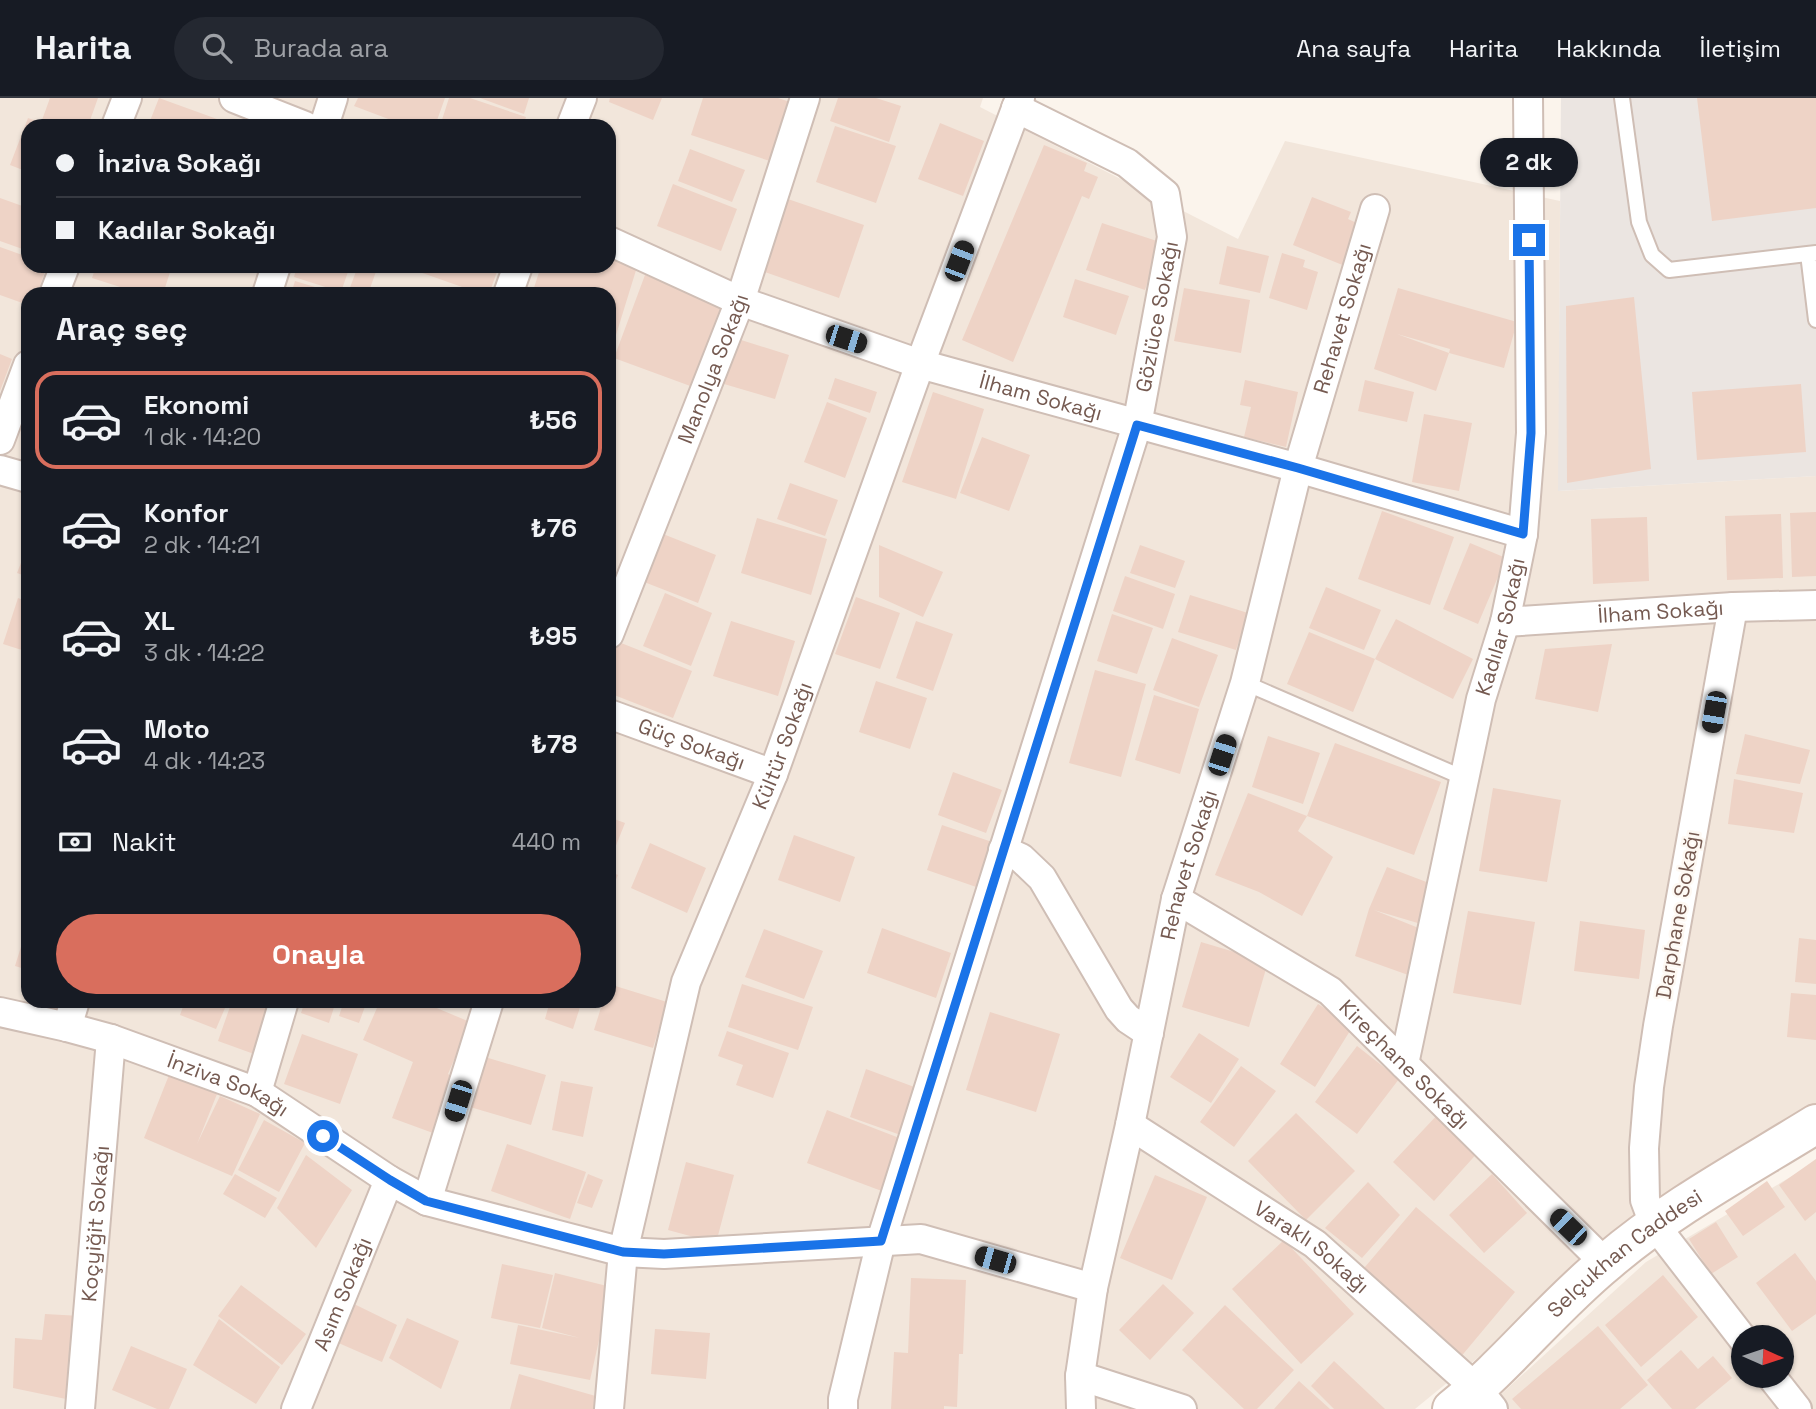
<!DOCTYPE html>
<html lang="tr">
<meta charset="utf-8">
<style>
:root{--surface:#171b24;--page:#242831;--text:#f1f3f6;--muted:#9ea1a6;--line:#363941;--accent:#d96e5d}
body{margin:0;font-family:"Space Grotesk",sans-serif;background:var(--page);color:var(--text);height:100vh;display:flex;flex-direction:column;font-size:26px;white-space:nowrap}
*{box-sizing:border-box;margin:0}
p{font-size:23px;color:var(--muted)}
.icon{flex:none;width:38px;height:38px;fill:none;stroke:currentColor;stroke-width:2;stroke-linecap:round;stroke-linejoin:round}
.map{position:relative;flex:1;overflow:hidden}
.drawer{position:absolute;left:21px;top:189px;width:595px;height:721px;display:flex;flex-direction:column;background:var(--surface);border-radius:21px;box-shadow:0 2px 5px #0004}
.drawer>*{flex:none}
.top-card{position:absolute;left:21px;top:21px;width:595px;height:154px;border-radius:21px;box-shadow:0 2px 5px #0004;display:grid;align-content:center;height:154px;padding:0 35px;background:var(--surface)}
.needle{width:46px;rotate:93deg}
.buttons{position:absolute;left:1731px;top:1227px;display:grid;gap:14px}
.buttons a{display:grid;place-items:center;width:63px;height:63px;border-radius:50%;background:var(--surface);box-shadow:0 2px 5px #0004;font-size:35px}
.end{position:absolute;width:32px;height:32px;margin:-16px;border:9px solid #1a73e8;background:#fff;box-shadow:0 0 0 4px #fff}
.from{border-radius:50%}
.bubble{position:absolute;height:49px;border-radius:24px;background:var(--surface);box-shadow:0 2px 5px #0004;font-size:23px;font-weight:800;line-height:49px;text-align:center}
.car{position:absolute;width:21px;height:42px;margin:-21px -10px;border-radius:9px;box-shadow:0 0 5px 2px #0007;background:linear-gradient(#222 24%,#8ab4d8 0 40%,#222 0 76%,#8ab4d8 0 86%,#222 0)}
.top-card b{display:flex;align-items:center;gap:24px;height:66px;font-size:26px}
.top-card b+b{border-top:2px solid var(--line)}
.top-card i{width:18px;height:18px;background:var(--text)}
ul{padding:0;list-style:none}
li{display:flex;align-items:center;gap:21px;height:98px;margin:0 14px 10px;padding:0 21px;border:4px solid transparent;border-radius:21px}
li div{flex:1}
li b{display:block;font-size:26px}
li em{font-style:normal;font-weight:800}
li.current{border-color:var(--accent)}
li>.icon{width:63px;height:63px;stroke-width:1.5}
h2{padding:0 35px;font-size:32px;line-height:84px}
.pay{display:flex;align-items:center;gap:18px;height:77px;padding:0 35px;font-size:26px}
.pay p{margin-inline-start:auto}
.primary-button{display:flex;gap:14px;margin-top:auto;padding:14px 35px}
.primary-button a{flex:1;height:80px;border-radius:42px;background:var(--accent);color:#fff;font-size:28px;font-weight:800;line-height:80px;text-align:center}
header{display:flex;align-items:center;gap:42px;box-sizing:border-box;height:98px;padding:0 35px;background:var(--surface);border-bottom:2px solid var(--line)}
header strong{font-size:33px}
nav{display:flex;gap:38px;margin-inline-start:auto;font-size:24px}
.search{width:490px;height:63px;background:var(--page);display:flex;align-items:center;gap:18px;box-sizing:border-box;padding:0 24px;border-radius:38px;color:var(--muted);font-size:26px}
.map>svg:first-child{display:block}
.residential{fill:#f2e6db;fill-rule:evenodd}
.industrial{fill:#ebe5e1}
.building{fill:#eed3c6}
.lines{fill:none;stroke-linecap:round;stroke-linejoin:round}
.lane-casing{stroke:#cfbeb5;stroke-width:18}
.street-casing{stroke:#cfbeb5;stroke-width:32}
.secondary-casing{stroke:#d2beb3;stroke-width:42}
.lane{stroke:#fff;stroke-width:14}
.street{stroke:#fff;stroke-width:28}
.secondary{stroke:#fff;stroke-width:38}
.route{stroke:#1a73e8;stroke-width:9}
.labels{text-anchor:middle;stroke-width:5;stroke-linejoin:round;paint-order:stroke}
.street-label{font-size:21px;fill:#755a51;stroke:#fef9f3}
</style>
<header>
<strong>Harita</strong>
<div class="search"><svg class="icon" aria-label="search" viewBox="0 0 24 24"><circle cx="10" cy="10" r="6"/><path d="M15 15l6 6"/></svg>Burada ara</div>
<nav><a>Ana sayfa</a><a>Harita</a><a>Hakkında</a><a>İletişim</a></nav>
</header>
<div class="map">
<svg width="1816" height="1311" viewBox="0 0 1816 1311">
<rect width="100%" height="100%" fill="#fbf4ec"/>
<!-- residential -->
<path class="residential" d="M0,0h983l-3,9 258,132 47,-98 275,60 -1,290 257,-15v631l-186,126 -215,176h-1415zM28,28h581v140h-581zM28,196h581v707h-581z
M1816,1064v247h-331l161,-147zM1743,1239h39v39h-39z"/>
<!-- industrial -->
<path class="industrial" d="M1561,0h255v378l-258,15z"/>
<!-- building -->
<path class="building" d="M50,0h48l-10,28h-28l-18,-6z
M159,0l58,21 -2,7h-67z
M358,0h87l-10,28h-28l-53,-20z
M449,0h21l56,19 -3,9h-83z
M480,0h49l-5,16z
M610,0h52l-9,22 -44,-18z
M703,0h75l15,5 -20,59 -82,-27z
M838,0h38l25,8 -12,36 -59,-21z
M1697,0h119v110l-104,13z
M28,20l22,8h-22v46l-18,-7z
M940,25l44,18 -21,55 -45,-17z
M835,28l61,20 -20,57 -60,-21z
M1044,47l43,18 -3,8 14,6 -9,22 -7,-3 -69,166 -51,-22z
M690,51l55,21 -13,32 -54,-21z
M673,86l64,25 -16,42 -64,-25z
M782,99l82,28 -25,73 -83,-29z
M1312,99l39,15 -3,7 13,6 -16,41 -52,-21z
M0,100l28,10v43l-28,-10z
M1102,125l58,19 -15,48 -59,-20z
M1227,148l42,10 -9,37 -41,-9z
M0,149l28,10v9h19l-10,28h-9v11l-28,-10z
M1282,155l23,7 -2,7 15,5 -11,38 -38,-12z
M609,161l28,8 -25,81 -3,-1v-53h-77l9,-28h68z
M96,168h76l-9,28h-21l-50,-16z
M297,168h53l-9,26 -47,-15z
M358,168h20l-10,28 -20,-1z
M412,168h87l-10,28h-7l-71,-25z
M645,177l79,29 -31,83 -79,-29z
M1075,181l54,17 -13,39 -53,-18z
M295,183l30,9 -1,4h-33z
M1184,190l66,12 -9,53 -67,-12z
M1398,190l119,34 -13,46 -55,-15 1,-4 -53,-15 52,19 -13,38 -62,-22z
M1634,199l17,172 -84,14 -1,-177z
M738,241l51,16 -14,44 -51,-15z
M0,256l12,5 -12,32z
M835,280l42,14 -7,21 -42,-14z
M1245,282l53,12 -12,55 -42,-10 7,-30 -11,-2z
M1365,282l49,12 -7,30 -49,-11z
M1801,286l5,68 -109,8 -5,-68z
M933,294l51,17 -28,90 -54,-17z
M827,304l40,16 -22,60 -41,-16z
M1424,316l48,9 -13,68 -47,-9z
M982,339l48,18 -21,56 -49,-18z
M790,385l48,17 -13,36 -48,-17z
M1382,413l72,26 -24,68 -72,-26z
M1816,414v64l-24,1 -2,-64z
M1781,416l2,64 -56,2 -2,-64z
M1647,419l2,64 -56,3 -2,-65z
M757,420l70,21 -16,56 -70,-22z
M658,434l58,23 -18,48 -59,-23z
M1470,445l36,15 -28,66 -35,-15z
M28,447v32l-11,-4z
M879,447l64,27 -20,45 -44,-20z
M1140,447l45,16 -10,27 -45,-15z
M1125,478l50,18 -12,35 -50,-18z
M1326,489l55,23 -17,40 -55,-22z
M665,495l47,20 -21,53 -48,-20z
M1190,497l58,18 -12,37 -58,-18z
M856,499l44,16 -20,56 -45,-15z
M18,500l10,4v50l-25,-8z
M1112,516l41,14 -16,46 -40,-13z
M1396,521l77,40 -20,40 -78,-40z
M731,523l64,20 -17,55 -65,-20z
M916,523l37,13 -20,57 -37,-13z
M1309,534l66,27 -22,53 -66,-28z
M1172,540l46,17 -19,52 -46,-17z
M616,543l76,30 -19,47 -64,-25v-33z
M1612,546l-14,68 -63,-13 10,-50z
M1095,572l51,14 -25,93 -52,-14z
M876,583l51,17 -17,51 -51,-17z
M1154,597l45,14 -19,65 -45,-14z
M1745,636l65,16 -10,34 -64,-10z
M1268,638l52,17 -17,51 -51,-17z
M1335,645l106,39 -27,73 -107,-39z
M953,674l49,18 -16,43 -48,-18z
M1734,681l69,14 -9,40 -66,-9z
M1493,690l68,12 -14,82 -68,-11z
M1248,695l59,23 -9,15 35,26 -31,59 -43,-24 -44,-17z
M609,719l16,6 -16,40z
M942,727l59,20 -16,45 -58,-20z
M794,737l61,22 -15,45 -62,-22z
M650,745l56,25 -19,45 -56,-25z
M1387,769l50,19 -16,38 -47,-14 52,21 -15,45 -56,-20 14,-47z
M609,773l9,4 -9,20z
M27,779h1v25l-7,-2z
M1468,813l67,11 -14,83 -68,-12z
M1580,823l65,9 -6,49 -65,-8z
M28,826v46l-13,-4z
M882,830l69,25 -15,45 -69,-25z
M764,831l59,22 -19,48 -59,-22z
M1799,840l17,2v44l-21,-2z
M1201,844l67,20 -19,65 -67,-20z
M609,886l58,18 -14,46 -59,-18 9,-29h6z
M742,886l71,23 -15,43 -70,-23z
M1791,895l25,2v45l-29,-3z
M185,903h43l-12,28 -36,-14z
M232,903h41l-19,53 -36,-13z
M305,903h31l-7,22 -28,-10z
M344,903h23l-8,22 -20,-7z
M380,903h40l50,21 -22,52 5,3 -20,56 -41,-15 21,-56 -50,-22z
M550,903h32l-9,28 -28,-10z
M1318,906l35,22 -38,61 -35,-23z
M990,914l70,22 -24,78 -70,-22z
M727,933l62,22 -16,45 -37,-13 7,-20 -25,-9z
M1199,935l40,26 -28,44 -41,-26z
M302,936l56,20 -18,50 -56,-20z
M1357,948l42,33 -42,55 -42,-32z
M485,959l61,18 -15,50 -61,-18z
M1241,968l35,25 -42,56 -34,-25z
M866,971l59,22 -16,47 -59,-21z
M171,972l48,19 -22,55 23,-48 40,18 -28,62 -88,-38z
M561,983l32,6 -10,50 -31,-7z
M827,1012l80,31 -20,52 -80,-30z
M1440,1014l41,37 -47,52 -41,-39z
M1296,1015l59,58 -49,49 -58,-59z
M264,1022l41,23 -26,49 -41,-22z
M507,1046l79,28 -16,47 -79,-28z
M306,1057l46,35 -36,58 -39,-40z
M1816,1061v53l-11,9 -26,-36z
M686,1064l48,13 -18,68 -48,-13z
M235,1076l42,24 -12,20 -42,-24z
M588,1076l15,6 -11,28 -15,-5z
M1492,1076l35,39 -43,40 -35,-38z
M1155,1077l52,22 -35,83 -52,-22z
M1767,1083l18,26 -42,29 -18,-25z
M1368,1084l32,33 -38,43 -37,-30z
M1416,1109l99,85 -56,67 -100,-85z
M1716,1124l22,35 -27,17 -22,-35z
M1284,1142l70,74 -53,50 -69,-75z
M1795,1155l21,28v33l-24,17 -36,-48z
M502,1166l51,11 -13,53 -49,-10z
M555,1175l56,14 -21,93 -80,-16 8,-39 62,13 -38,-10z
M1663,1177l35,42 -57,50 -36,-42z
M911,1180l55,2 -3,74h-4l-2,53 -13,-1v3h-53l3,-57 14,1z
M1163,1186l31,29 -44,47 -31,-30z
M241,1187l65,49 -24,31 -64,-49z
M352,1205l45,22 -15,37 -48,-21z
M1225,1207l69,65 -37,39h-13l-62,-59z
M45,1216l36,2 -15,83 -53,-11 2,-50 27,2z
M407,1220l52,23 -18,48 -52,-31z
M219,1221l61,48 -24,37 -63,-39z
M1598,1228l50,59 -28,24h-99l-9,-10z
M655,1231l55,4 -4,46 -55,-5z
M131,1248l56,23 -18,40h-12l-45,-19z
M1681,1252l17,19 15,-13 19,22 -37,31h-23l-25,-29z
M1334,1263l51,48h-51l-23,-23z
M519,1276l80,23 -4,12h-85z
M1299,1283l31,28h-56z"/>
<g class="lines">
<!-- lane casing -->
<g class="lane-casing">
<path id="lane" d="M1622,0l17,124 13,33 17,15 147,-17
M1808,156l8,66
M1245,585l219,95"/>
</g>
<!-- street casing -->
<g class="street-casing">
<g id="street">
<path d="M234,0l71,28"/>
<path d="M116,28l11,-28"/>
<path d="M324,28l9,-28"/>
<path d="M571,28l11,-28"/>
<path id="s1" d="M609,143l131,60 180,63 378,104 225,66"/>
<path d="M54,196l11,-28"/>
<path d="M267,196l9,-28"/>
<path d="M508,196l10,-28"/>
<path d="M0,342l28,-75"/>
<path d="M0,372l28,8"/>
<path d="M1733,509l-75,419 -9,61 -5,61 1,52 9,24 89,115"/>
<path id="s2" d="M1505,524l228,-15 83,-2"/>
<path id="s3" d="M609,536l131,-333 65,-203"/>
<path id="s4" d="M609,616l164,60"/>
<path d="M1003,752l18,8 21,20 77,131 9,10 21,14"/>
<path id="s5" d="M1176,801l154,92 275,272"/>
<path id="s6" d="M0,914l67,15 44,12 146,53 132,88 38,21 196,51 41,2 257,-15 172,49"/>
<path d="M67,929l8,-26"/>
<path id="s7" d="M1404,966l77,-365 24,-77 18,-88 8,-101 -3,-335"/>
<path d="M257,994l27,-91"/>
<path id="s8" d="M1130,1027l185,119 162,145 16,20"/>
<path d="M427,1103l62,-200"/>
<path d="M1080,1278l102,33"/>
<path d="M1771,1278l26,33"/>
<path id="s9" d="M80,1311l31,-370"/>
<path id="s10" d="M296,1311l93,-229"/>
<path id="s11" d="M609,1311l14,-157 63,-270 87,-208 147,-410 100,-266"/>
<path id="s12" d="M843,1311v-10l38,-158 256,-816 35,-188 -7,-43 -38,-31 -111,-55"/>
<path id="s13" d="M1081,1311l-1,-33 13,-88 37,-163 46,-226 69,-216 53,-215 77,-259"/>
</g>
</g>
<!-- secondary casing -->
<g class="secondary-casing">
<g id="secondary">
<path id="s14" d="M1452,1311c56,-45 100,-102 155,-147 63,-54 138,-94 209,-138"/>
</g>
</g>
<!-- lane -->
<use href="#lane" class="lane"/>
<!-- street -->
<use href="#street" class="street"/>
<!-- secondary -->
<use href="#secondary" class="secondary"/>
</g>
<g class="lines">
<!-- route -->
<path class="route" d="M323,1038l67,44 36,21 197,51 41,2 217,-13 256,-816 161,43 225,66 8,-101 -2,-193"/>
</g>
<g class="labels">
<!-- street labels -->
<g class="street-label">
<text dy="7" stroke="none"><textPath href="#s12" startOffset="1138">Gözlüce Sokağı</textPath></text>
<text dy="7" stroke="none"><textPath href="#s13" startOffset="1124">Rehavet Sokağı</textPath></text>
<text dy="7" stroke="none"><textPath href="#s3" startOffset="285">Manolya Sokağı</textPath></text>
<text dy="7" stroke="none"><textPath href="#s1" startOffset="460">İlham Sokağı</textPath></text>
<text dy="7" stroke="none"><textPath href="#s2" startOffset="156">İlham Sokağı</textPath></text>
<text dy="7" stroke="none"><textPath href="#s7" startOffset="448">Kadılar Sokağı</textPath></text>
<text dy="7" stroke="none"><textPath href="#s4" startOffset="88">Güç Sokağı</textPath></text>
<text dy="7" stroke="none"><textPath href="#s11" startOffset="690">Kültür Sokağı</textPath></text>
<text dy="7" stroke="none"><textPath href="#s13" startOffset="556">Rehavet Sokağı</textPath></text>
<text transform="translate(1678 817) rotate(-80)" y="7">Darphane Sokağı</text>
<text dy="7" stroke="none"><textPath href="#s5" startOffset="284">Kireçhane Sokağı</textPath></text>
<text dy="7" stroke="none"><textPath href="#s6" startOffset="240">İnziva Sokağı</textPath></text>
<text dy="7" stroke="none"><textPath href="#s9" startOffset="186">Koçyiğit Sokağı</textPath></text>
<text dy="7" stroke="none"><textPath href="#s8" startOffset="219">Varaklı Sokağı</textPath></text>
<text dy="7" stroke="none"><textPath href="#s14" startOffset="233">Selçukhan Caddesi</textPath></text>
<text dy="7" stroke="none"><textPath href="#s10" startOffset="124">Asım Sokağı</textPath></text>
</g>
</g>
</svg>
<div class="buttons">
<a><svg class="needle" viewBox="-14 -14 28 28"><path d="M0-13l5 13h-10z" fill="#e53935"/><path d="M0 13l5-13h-10z" fill="#9ea1a6"/></svg></a>
</div>
<i class="end from" style="left:323px;top:1038px"></i>
<i class="end" style="left:1529px;top:142px"></i>
<div class="bubble" style="left:1480px;top:40px;width:98px">2 dk</div>
<i class="car" style="left:959px;top:163px;rotate:21deg"></i>
<i class="car" style="left:846px;top:241px;rotate:108deg"></i>
<i class="car" style="left:1714px;top:614px;rotate:190deg"></i>
<i class="car" style="left:1222px;top:657px;rotate:18deg"></i>
<i class="car" style="left:458px;top:1003px;rotate:197deg"></i>
<i class="car" style="left:1568px;top:1129px;rotate:314deg"></i>
<i class="car" style="left:995px;top:1162px;rotate:286deg"></i>
<div class="top-card">
<b><i class="from"></i>İnziva Sokağı</b>
<b><i></i>Kadılar Sokağı</b>
</div>
<section class="drawer">
<h2>Araç seç</h2>
<ul>
<li class="current"><svg class="icon" aria-label="car" viewBox="0 0 24 24"><path d="M5 17H2v-5l4-1 3-4h7l3 4 3 1v5h-3M9 17h6M6 11h13"/><circle cx="7" cy="17" r="2"/><circle cx="17" cy="17" r="2"/></svg><div><b>Ekonomi</b><p>1 dk · 14:20</p></div><em>₺56</em></li>
<li><svg class="icon" aria-label="car" viewBox="0 0 24 24"><path d="M5 17H2v-5l4-1 3-4h7l3 4 3 1v5h-3M9 17h6M6 11h13"/><circle cx="7" cy="17" r="2"/><circle cx="17" cy="17" r="2"/></svg><div><b>Konfor</b><p>2 dk · 14:21</p></div><em>₺76</em></li>
<li><svg class="icon" aria-label="car" viewBox="0 0 24 24"><path d="M5 17H2v-5l4-1 3-4h7l3 4 3 1v5h-3M9 17h6M6 11h13"/><circle cx="7" cy="17" r="2"/><circle cx="17" cy="17" r="2"/></svg><div><b>XL</b><p>3 dk · 14:22</p></div><em>₺95</em></li>
<li><svg class="icon" aria-label="car" viewBox="0 0 24 24"><path d="M5 17H2v-5l4-1 3-4h7l3 4 3 1v5h-3M9 17h6M6 11h13"/><circle cx="7" cy="17" r="2"/><circle cx="17" cy="17" r="2"/></svg><div><b>Moto</b><p>4 dk · 14:23</p></div><em>₺78</em></li>
</ul>
<div class="pay"><svg class="icon" aria-label="cash" viewBox="0 0 24 24"><path d="M3 7h18v10H3z"/><circle cx="12" cy="12" r="2"/></svg>Nakit<p>440 m</p></div>
<div class="primary-button"><a>Onayla</a></div>
</section>
</div>
